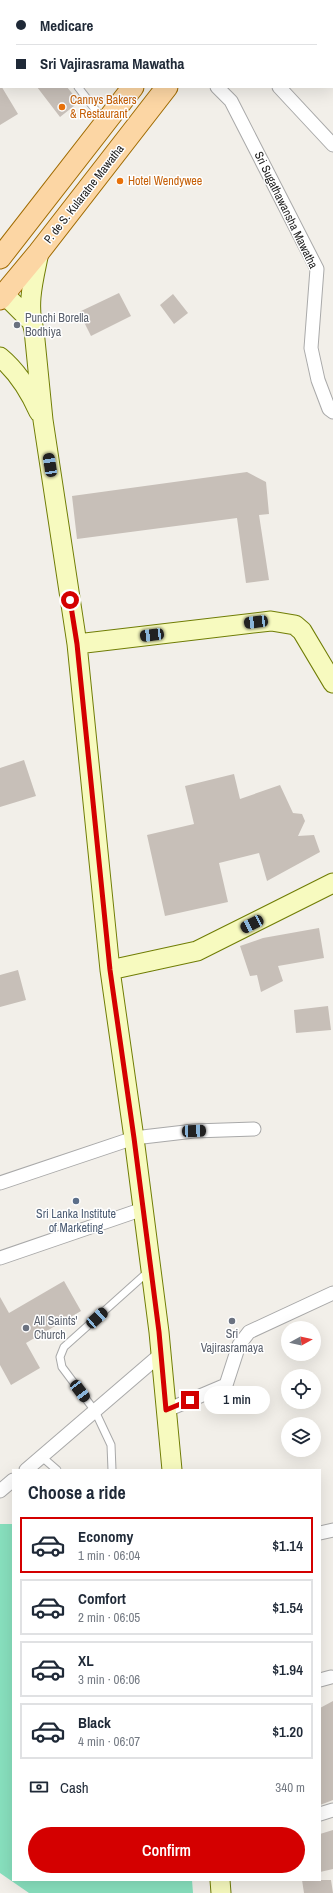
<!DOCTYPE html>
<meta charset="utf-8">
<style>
:root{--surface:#fff;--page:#f2f2f3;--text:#1f2937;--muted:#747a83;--line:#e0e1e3;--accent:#d40000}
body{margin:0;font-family:"Archivo Narrow",sans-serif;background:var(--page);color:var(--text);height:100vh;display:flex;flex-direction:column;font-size:15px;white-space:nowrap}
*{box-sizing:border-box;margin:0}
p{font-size:13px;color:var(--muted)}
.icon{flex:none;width:22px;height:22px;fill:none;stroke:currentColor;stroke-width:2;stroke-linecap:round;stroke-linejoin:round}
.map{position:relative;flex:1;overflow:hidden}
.side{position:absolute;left:12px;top:1469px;width:309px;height:412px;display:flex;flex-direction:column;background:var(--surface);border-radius:0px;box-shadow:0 4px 16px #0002}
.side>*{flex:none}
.hud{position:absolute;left:0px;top:0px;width:333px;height:88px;box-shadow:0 4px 16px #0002;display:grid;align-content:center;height:88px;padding:0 16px;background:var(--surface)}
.needle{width:26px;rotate:82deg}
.buttons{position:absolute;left:281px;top:1321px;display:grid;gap:8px}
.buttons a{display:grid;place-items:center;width:40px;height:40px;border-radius:50%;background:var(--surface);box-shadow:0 4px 16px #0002;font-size:20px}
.end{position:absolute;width:18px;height:18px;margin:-9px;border:5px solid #d40000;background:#fff;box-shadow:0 0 0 2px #fff}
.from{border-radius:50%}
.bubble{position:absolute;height:28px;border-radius:14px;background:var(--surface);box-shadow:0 4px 16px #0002;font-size:13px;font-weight:600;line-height:28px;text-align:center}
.car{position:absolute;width:12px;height:24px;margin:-12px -6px;border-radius:5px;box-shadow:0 0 3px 1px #0007;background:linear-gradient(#222 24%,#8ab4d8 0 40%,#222 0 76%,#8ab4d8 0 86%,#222 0)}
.hud b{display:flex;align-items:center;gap:14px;height:38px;font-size:15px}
.hud b+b{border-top:1px solid var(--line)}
.hud i{width:10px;height:10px;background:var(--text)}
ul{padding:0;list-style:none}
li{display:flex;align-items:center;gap:12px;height:56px;margin:0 8px 6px;padding:0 8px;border:2px solid var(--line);border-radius:0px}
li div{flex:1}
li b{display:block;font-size:15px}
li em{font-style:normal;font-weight:600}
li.on{border-color:var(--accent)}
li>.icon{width:36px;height:36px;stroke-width:1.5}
h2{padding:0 16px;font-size:18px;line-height:48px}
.pay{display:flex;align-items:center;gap:10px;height:44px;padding:0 16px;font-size:15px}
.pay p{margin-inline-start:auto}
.button{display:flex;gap:8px;margin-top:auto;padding:8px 16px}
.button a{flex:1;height:46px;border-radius:24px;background:var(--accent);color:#fff;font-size:16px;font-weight:600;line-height:46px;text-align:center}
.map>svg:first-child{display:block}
.pitch{fill:#88e0be}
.building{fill:#c7bfb8}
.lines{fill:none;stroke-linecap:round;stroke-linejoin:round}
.lane-casing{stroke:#a9a9a9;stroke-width:9}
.street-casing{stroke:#a9a9a9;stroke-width:15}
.secondary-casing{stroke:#707d05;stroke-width:21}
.primary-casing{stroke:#a06b00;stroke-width:23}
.lane{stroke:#fff;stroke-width:7}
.street{stroke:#fff;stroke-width:13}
.secondary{stroke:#f7fabf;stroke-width:19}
.primary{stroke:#fcd6a4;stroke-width:21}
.route{stroke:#d40000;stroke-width:5}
.food-dot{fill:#e8710a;stroke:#fff;stroke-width:1.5}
.worship-dot{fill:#6b7280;stroke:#fff;stroke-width:1.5}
.service-dot{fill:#5c6f8a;stroke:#fff;stroke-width:1.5}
.labels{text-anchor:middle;stroke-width:3;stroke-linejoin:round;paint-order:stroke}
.food-label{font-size:12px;fill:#c56008;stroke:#fff;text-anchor:start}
.street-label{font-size:12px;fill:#222;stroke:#fff}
.worship-label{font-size:12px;fill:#5b616d;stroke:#fff;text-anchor:start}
.service-label{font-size:12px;fill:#4e5e75;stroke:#fff}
</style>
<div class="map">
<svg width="333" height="1893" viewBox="0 0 333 1893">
<rect width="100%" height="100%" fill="#f2efe9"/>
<!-- pitch -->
<path class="pitch" d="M0,1524h13v356h179l1,13h-164l-29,-20z"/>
<!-- building -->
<path class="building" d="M0,84l18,30 -18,11z
M37,87h30l12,15 -19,15z
M119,293l12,23 -40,20 -12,-24z
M173,294l15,19 -14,11 -14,-19z
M247,472l19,10 3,32 -10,1 10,65 -23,3 -9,-65 -160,21 -5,-43z
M24,760l12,36 -36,11v-39z
M234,774l6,25 40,-14 13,28 9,1 3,7 -7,15 16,-1 6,17 -53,29 -8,-28 -40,10 9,39 -63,14 -18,-81 47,-11 -9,-38z
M319,928l5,30 -46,8 5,15 -22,11 -4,-17 -7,1 -10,-30 23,-8z
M18,970l8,30 -26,7v-32z
M328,1006l3,24 -35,3 -2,-23z
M64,1281l17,30 -55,32 14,25 -29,17 -11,-20v-68l9,16z
M333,1701v99l-13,5v-97z
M333,1830v39l-13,3v-38z
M302,1880h29l2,13h-29z"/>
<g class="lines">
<!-- lane casing -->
<g class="lane-casing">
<path id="lane" d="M78,87l26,34
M42,1457l15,13
M112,1470l-1,-25 -16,-34 -33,-44 -2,-10 4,-10 85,-76"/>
</g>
<!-- street casing -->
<g class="street-casing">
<path id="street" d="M217,87l14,14 86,168 -6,79 7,32 11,29 4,3
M279,87l54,58
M0,1183l134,-45 60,-7 60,-2
M0,1258l143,-49
M167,1410l59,-25 13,-40 10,-13 84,-39
M26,1470l135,-116
M0,1491l13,-11
M320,1533l13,-3
M320,1680l11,-3
M320,1814l13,-4"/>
</g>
<!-- secondary casing -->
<g class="secondary-casing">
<path id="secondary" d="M39,252c-5,26 -13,52 -5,78l9,90 34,224 33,326 24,168 25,194 13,138
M0,295l11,6 20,20
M0,357c17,14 30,35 39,55
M77,644l194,-23 24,4 7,6 31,52
M110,970l87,-19 136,-68
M220,1880l1,13"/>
</g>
<!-- primary casing -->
<g class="primary-casing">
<path id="primary" d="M200,1l1,-1
M229,1l1,-1
M0,258l133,-171
M0,299l39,-47 128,-165"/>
</g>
<!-- lane -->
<use href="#lane" class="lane"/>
<!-- street -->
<use href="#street" class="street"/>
<!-- secondary -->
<use href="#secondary" class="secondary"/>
<!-- primary -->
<use href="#primary" class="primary"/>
</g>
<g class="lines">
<!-- route -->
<path class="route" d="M70,600l7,44 33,326 24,168 25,194 7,78 24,-10"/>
</g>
<!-- markers -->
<g class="food-dot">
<circle cx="62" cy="107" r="4"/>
<circle cx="120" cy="181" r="4"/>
</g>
<g class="worship-dot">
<circle cx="17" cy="325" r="4"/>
<circle cx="232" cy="1321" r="4"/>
<circle cx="26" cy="1328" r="4"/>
</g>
<circle class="service-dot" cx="76" cy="1201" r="4"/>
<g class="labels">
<!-- food labels -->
<g class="food-label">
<text x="70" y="104">Cannys Bakers<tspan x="70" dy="14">&amp; Restaurant</tspan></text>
<text x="128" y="185">Hotel Wendywee</text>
</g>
<!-- street labels -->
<g class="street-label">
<text transform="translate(84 194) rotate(-52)" y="4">P. de S. Kularatne Mawatha</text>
<text transform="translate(286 210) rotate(64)" y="4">Sri Sugathawansha Mawatha</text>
</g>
<!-- worship labels -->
<g class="worship-label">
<text x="25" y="322">Punchi Borella<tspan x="25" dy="14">Bodhiya</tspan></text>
<text x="34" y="1325">All Saints'<tspan x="34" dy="14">Church</tspan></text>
<text x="232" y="1338" text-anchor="middle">Sri<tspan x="232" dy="14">Vajirasramaya</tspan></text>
</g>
<!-- service labels -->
<g class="service-label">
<text x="76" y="1218">Sri Lanka Institute<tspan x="76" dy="14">of Marketing</tspan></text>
</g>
</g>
</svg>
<div class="buttons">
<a><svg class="needle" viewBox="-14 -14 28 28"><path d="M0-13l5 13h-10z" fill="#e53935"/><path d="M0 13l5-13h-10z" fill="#747a83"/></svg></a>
<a><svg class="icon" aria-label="locate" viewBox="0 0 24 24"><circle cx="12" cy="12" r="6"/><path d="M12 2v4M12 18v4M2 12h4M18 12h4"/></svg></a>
<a><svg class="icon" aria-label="layers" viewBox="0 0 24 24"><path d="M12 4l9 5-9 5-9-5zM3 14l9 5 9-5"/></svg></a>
</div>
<i class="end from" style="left:70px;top:600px"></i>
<i class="end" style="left:190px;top:1400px"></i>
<div class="bubble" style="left:204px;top:1386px;width:66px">1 min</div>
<i class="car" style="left:50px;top:465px;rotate:351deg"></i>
<i class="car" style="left:256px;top:622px;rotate:263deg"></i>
<i class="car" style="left:152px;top:635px;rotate:263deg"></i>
<i class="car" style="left:252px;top:924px;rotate:243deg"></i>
<i class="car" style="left:194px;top:1131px;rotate:88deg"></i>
<i class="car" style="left:97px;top:1318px;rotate:48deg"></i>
<i class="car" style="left:80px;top:1391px;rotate:143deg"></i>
<div class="hud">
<b><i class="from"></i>Medicare</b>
<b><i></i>Sri Vajirasrama Mawatha</b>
</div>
<section class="side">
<h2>Choose a ride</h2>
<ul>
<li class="on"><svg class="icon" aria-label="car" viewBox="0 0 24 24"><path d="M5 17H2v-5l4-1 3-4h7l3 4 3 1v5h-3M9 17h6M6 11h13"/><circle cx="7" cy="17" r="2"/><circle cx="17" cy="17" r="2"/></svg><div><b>Economy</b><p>1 min · 06:04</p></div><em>$1.14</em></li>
<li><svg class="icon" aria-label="car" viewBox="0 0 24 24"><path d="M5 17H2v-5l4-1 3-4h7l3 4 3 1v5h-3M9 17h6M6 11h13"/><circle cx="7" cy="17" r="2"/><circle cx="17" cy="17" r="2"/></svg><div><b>Comfort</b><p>2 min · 06:05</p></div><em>$1.54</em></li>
<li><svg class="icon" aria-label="car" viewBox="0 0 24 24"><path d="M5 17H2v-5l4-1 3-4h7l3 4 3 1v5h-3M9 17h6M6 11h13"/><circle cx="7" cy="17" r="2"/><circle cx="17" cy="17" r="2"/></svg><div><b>XL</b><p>3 min · 06:06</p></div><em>$1.94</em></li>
<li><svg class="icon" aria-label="car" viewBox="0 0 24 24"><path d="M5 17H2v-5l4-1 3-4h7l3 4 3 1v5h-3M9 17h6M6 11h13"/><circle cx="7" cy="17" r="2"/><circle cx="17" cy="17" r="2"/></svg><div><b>Black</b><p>4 min · 06:07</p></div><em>$1.20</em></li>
</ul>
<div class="pay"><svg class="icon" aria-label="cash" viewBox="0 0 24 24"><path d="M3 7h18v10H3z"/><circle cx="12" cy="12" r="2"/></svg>Cash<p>340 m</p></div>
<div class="button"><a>Confirm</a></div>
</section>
</div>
